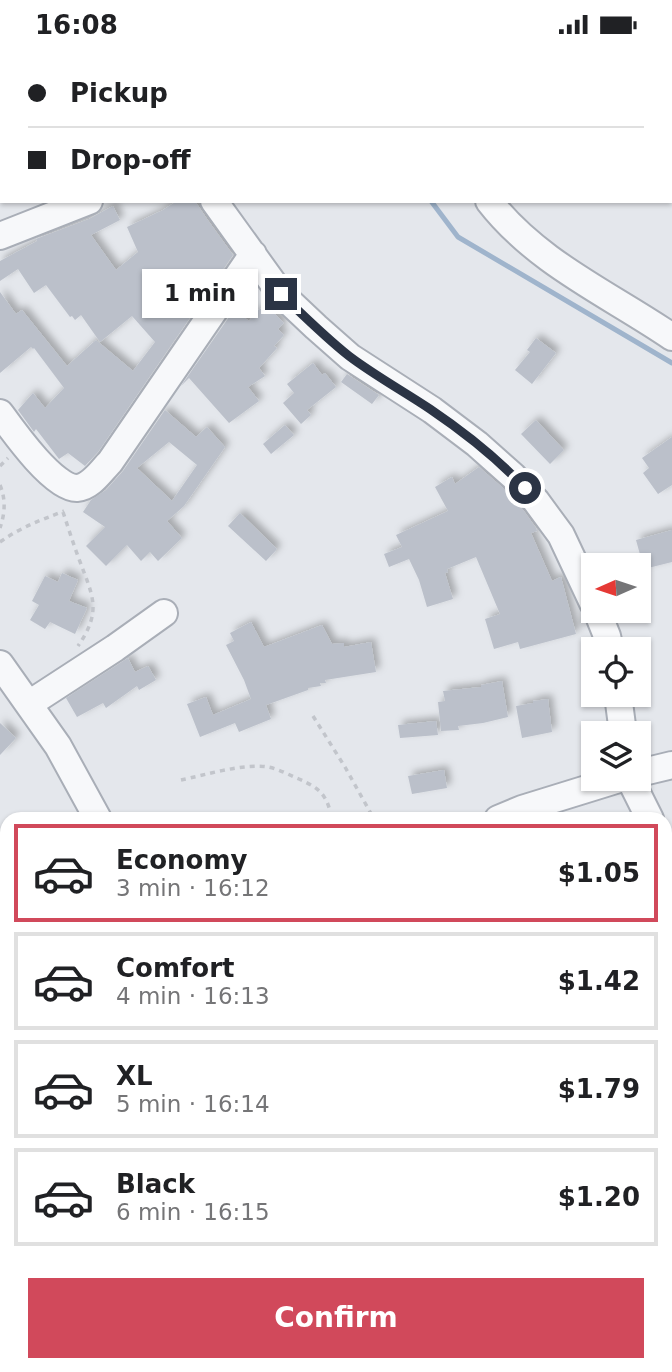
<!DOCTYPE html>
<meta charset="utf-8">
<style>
:root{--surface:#fff;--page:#f6f6f6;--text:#202124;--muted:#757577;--line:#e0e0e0;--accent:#d1495b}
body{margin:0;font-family:"DejaVu Sans",sans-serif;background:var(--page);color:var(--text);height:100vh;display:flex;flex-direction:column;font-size:26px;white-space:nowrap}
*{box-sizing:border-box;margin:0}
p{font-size:23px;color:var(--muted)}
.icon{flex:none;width:38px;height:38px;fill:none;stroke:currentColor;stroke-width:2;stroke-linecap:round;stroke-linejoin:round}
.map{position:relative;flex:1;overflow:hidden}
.panel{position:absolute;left:0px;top:763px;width:672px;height:560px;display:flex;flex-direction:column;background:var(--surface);border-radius:21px 21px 0 0;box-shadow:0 2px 5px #0004}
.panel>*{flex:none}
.top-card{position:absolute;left:0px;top:0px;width:672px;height:154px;box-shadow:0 2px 5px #0004;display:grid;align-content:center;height:154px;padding:0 28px;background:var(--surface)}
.needle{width:46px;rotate:267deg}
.tools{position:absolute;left:581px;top:504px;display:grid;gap:14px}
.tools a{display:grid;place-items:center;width:70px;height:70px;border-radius:0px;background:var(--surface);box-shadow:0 2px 5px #0004;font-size:35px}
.end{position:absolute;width:32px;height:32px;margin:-16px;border:9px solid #2b3445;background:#fff;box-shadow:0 0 0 4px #fff}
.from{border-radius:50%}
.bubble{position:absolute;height:49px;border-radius:0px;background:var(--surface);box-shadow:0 2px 5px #0004;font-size:23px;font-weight:800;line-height:49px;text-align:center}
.top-card b{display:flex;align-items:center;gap:24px;height:66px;font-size:26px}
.top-card b+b{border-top:2px solid var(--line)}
.top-card i{width:18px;height:18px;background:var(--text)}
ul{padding:12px 0 0;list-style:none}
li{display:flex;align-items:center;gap:21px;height:98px;margin:0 14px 10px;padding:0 14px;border:4px solid var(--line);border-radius:0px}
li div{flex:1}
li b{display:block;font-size:26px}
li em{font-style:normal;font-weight:800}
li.current{border-color:var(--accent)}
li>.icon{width:63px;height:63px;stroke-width:1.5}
.cta{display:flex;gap:14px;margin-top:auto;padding:14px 28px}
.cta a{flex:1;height:80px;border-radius:0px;background:var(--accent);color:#fff;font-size:28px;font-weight:800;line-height:80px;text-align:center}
.status{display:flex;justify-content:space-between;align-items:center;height:49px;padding:0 35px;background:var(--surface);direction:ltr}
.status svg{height:19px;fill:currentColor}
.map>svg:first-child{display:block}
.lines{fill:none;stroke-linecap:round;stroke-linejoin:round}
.stream{stroke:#9fb4cc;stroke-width:5}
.building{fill:#bbc0ca;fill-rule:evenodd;filter:url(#shadow)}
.minor-casing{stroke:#a9aeb7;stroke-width:30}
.path{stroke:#c2c5cb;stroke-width:3.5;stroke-dasharray:5 5;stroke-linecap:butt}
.minor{stroke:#f7f8fa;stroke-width:26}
.route{stroke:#2b3445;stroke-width:9}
</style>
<div class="status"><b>16:08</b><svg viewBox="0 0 49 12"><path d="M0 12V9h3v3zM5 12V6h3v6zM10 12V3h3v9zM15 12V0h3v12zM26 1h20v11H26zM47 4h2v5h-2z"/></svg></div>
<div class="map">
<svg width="672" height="1323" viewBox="0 0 672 1323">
<defs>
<filter id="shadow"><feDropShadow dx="4.5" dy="-4.5" stdDeviation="3.5" flood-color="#0004"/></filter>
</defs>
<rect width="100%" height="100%" fill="#e4e7ec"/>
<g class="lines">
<!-- stream -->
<path class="stream" d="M356,0l1,2
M431,152l27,36 214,126"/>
</g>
<!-- building -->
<path class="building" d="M177,152h18l12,18 26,36 -135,197 -13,14 -17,-13 -9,6 -23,-30 -2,3 -16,-22 15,-17 12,15 19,-20 -30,-40 -1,1 -2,-2 -31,26v-81l16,22 6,-4 45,56 29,-26 37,31 22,-29 -23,-26 -32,26 -19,-27 -6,5 -3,-4 -2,1 -24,-32 -12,8 -16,-24 -18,12v-20l37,-20 -1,-2 53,-20 24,-13 7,14 -29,15 25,35 22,-18 -11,-25 36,-17z
M266,256l18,18 -6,6 6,6 -10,11 3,2 -18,20 6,8 -17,11 11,14 -30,22 -40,-45 -8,8 53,-76 15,11 8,-10z
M536,289l20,15 -24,31 -17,-14 15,-18 -3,-2z
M313,314l9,12 3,-2 11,14 -29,23 4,5 -10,9 -18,-21 11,-10 -7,-9z
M347,325l32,21 -7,9 -31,-22z
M165,361l31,27 11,-10 18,20 -41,59 -17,15 15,17 -24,23 -8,-9 -9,9 -14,-16 -21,21 -20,-20 19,-19 -22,-15 8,-12 15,-10 17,-19zM169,393l28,23 -25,36 -35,-33z
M536,371l28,30 -14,14 -29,-30z
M285,376l9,10 -23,19 -8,-10z
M672,388v48l-14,9 -15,-21 6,-5 -7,-10z
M479,418l23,20 22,24 12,17 1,3 -6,2 21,48 9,-4 15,57 -56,15 -2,-7 -24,7 -9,-30 15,-5 -24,-57 -29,12 1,3 -3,1 8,26 -26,8 -8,-27 -10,-21 -20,8 -5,-13 18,-7 -6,-12 52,-24 -13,-24 17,-10 3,7z
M240,464l37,36 -11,12 -38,-35z
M672,481v32l-28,7 -8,-29z
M62,524l16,7 -9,21 18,7 -12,26 -25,-12 -5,7 -15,-9 9,-15 -7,-4 13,-25 13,6z
M251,573l13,25 58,-22 10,19 12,-1v4l27,-5 5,30 -51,8 1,3h-6l1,3 -13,2v2l-42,15 5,14 -32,13 -4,-9 -35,14 -13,-33 19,-7 7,18 38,-16 -7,-19 -18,-35 8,-4 -4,-8z
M128,609l7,14 13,-6 8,14 -17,10 -2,-4 -31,22 -3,-5 -26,14 -11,-19z
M502,632l6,36 -25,6 -25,3 1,4 -18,1 -3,-29 7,-1 -2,-10 38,-4v-2z
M548,650l4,33 -30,6 -6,-32 17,-3v-2z
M436,672l2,14 -38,3 -2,-13z
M0,674l16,15 -16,17z
M444,721l3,18 -35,6 -4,-18z"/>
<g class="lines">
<!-- minor casing -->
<g class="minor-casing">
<path id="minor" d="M129,0l1,2
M384,0l1,2
M466,2l2,-2
M214,152l67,93 35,33 34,30 82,53 45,34 36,32 23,25 25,34 32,68
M489,152c48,62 120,93 183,136
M0,187l89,-35
M0,364c13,18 54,76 77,75 14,-1 24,-17 33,-26l143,-208
M597,562l10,25 3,13
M0,615l58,82 40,73
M618,646l5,38
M29,655l86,-56 49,-35
M639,724l33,-8
M630,730l20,40
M498,770l24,-10 97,-30
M665,805l7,18
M0,964l7,-3
M0,1127l7,22
M665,1239l7,9
M71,1316l4,7
M380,1316l6,7"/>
</g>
<!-- path -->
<path class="path" d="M0,417l8,-8
M0,436c6,15 5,28 0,43
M63,463c5,15 10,31 16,47 13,36 24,51 -1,87
M0,493c23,-16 39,-21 64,-31
M313,667l32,51 29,52
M181,731c24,-5 63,-17 87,-13 11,2 21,8 31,12 22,10 28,16 33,40"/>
<!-- minor -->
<use href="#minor" class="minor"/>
</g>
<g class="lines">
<!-- route -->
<path class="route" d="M281,245c22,21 44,43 68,62 25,19 54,35 81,53 34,23 67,49 95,79"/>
</g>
</svg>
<div class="tools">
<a><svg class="needle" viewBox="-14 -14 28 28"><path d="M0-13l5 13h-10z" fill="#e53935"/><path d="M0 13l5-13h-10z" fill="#757577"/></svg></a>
<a><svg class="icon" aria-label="locate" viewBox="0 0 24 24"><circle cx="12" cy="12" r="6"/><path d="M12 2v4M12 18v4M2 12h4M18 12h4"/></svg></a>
<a><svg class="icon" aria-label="layers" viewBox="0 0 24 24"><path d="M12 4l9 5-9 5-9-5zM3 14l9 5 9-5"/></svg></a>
</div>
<i class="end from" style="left:525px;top:439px"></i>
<i class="end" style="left:281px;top:245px"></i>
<div class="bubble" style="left:142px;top:220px;width:116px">1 min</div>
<div class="top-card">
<b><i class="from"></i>Pickup</b>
<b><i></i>Drop-off</b>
</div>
<section class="panel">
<ul>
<li class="current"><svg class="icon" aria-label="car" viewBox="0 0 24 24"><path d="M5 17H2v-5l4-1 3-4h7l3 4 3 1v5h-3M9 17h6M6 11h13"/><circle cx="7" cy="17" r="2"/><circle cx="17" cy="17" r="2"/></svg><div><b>Economy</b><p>3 min · 16:12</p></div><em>$1.05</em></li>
<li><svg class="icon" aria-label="car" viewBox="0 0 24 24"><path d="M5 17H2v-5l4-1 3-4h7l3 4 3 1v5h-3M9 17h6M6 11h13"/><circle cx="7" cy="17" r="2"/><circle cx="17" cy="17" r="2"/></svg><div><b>Comfort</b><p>4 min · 16:13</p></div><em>$1.42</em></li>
<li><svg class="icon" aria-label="car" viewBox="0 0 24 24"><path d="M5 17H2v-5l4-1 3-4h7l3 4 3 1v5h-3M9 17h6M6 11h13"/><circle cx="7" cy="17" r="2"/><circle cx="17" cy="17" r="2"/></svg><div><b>XL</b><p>5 min · 16:14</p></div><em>$1.79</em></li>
<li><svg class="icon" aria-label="car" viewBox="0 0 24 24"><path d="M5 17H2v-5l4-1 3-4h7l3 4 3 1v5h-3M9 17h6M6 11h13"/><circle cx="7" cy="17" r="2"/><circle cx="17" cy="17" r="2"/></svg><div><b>Black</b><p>6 min · 16:15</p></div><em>$1.20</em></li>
</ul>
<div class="cta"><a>Confirm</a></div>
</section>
</div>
